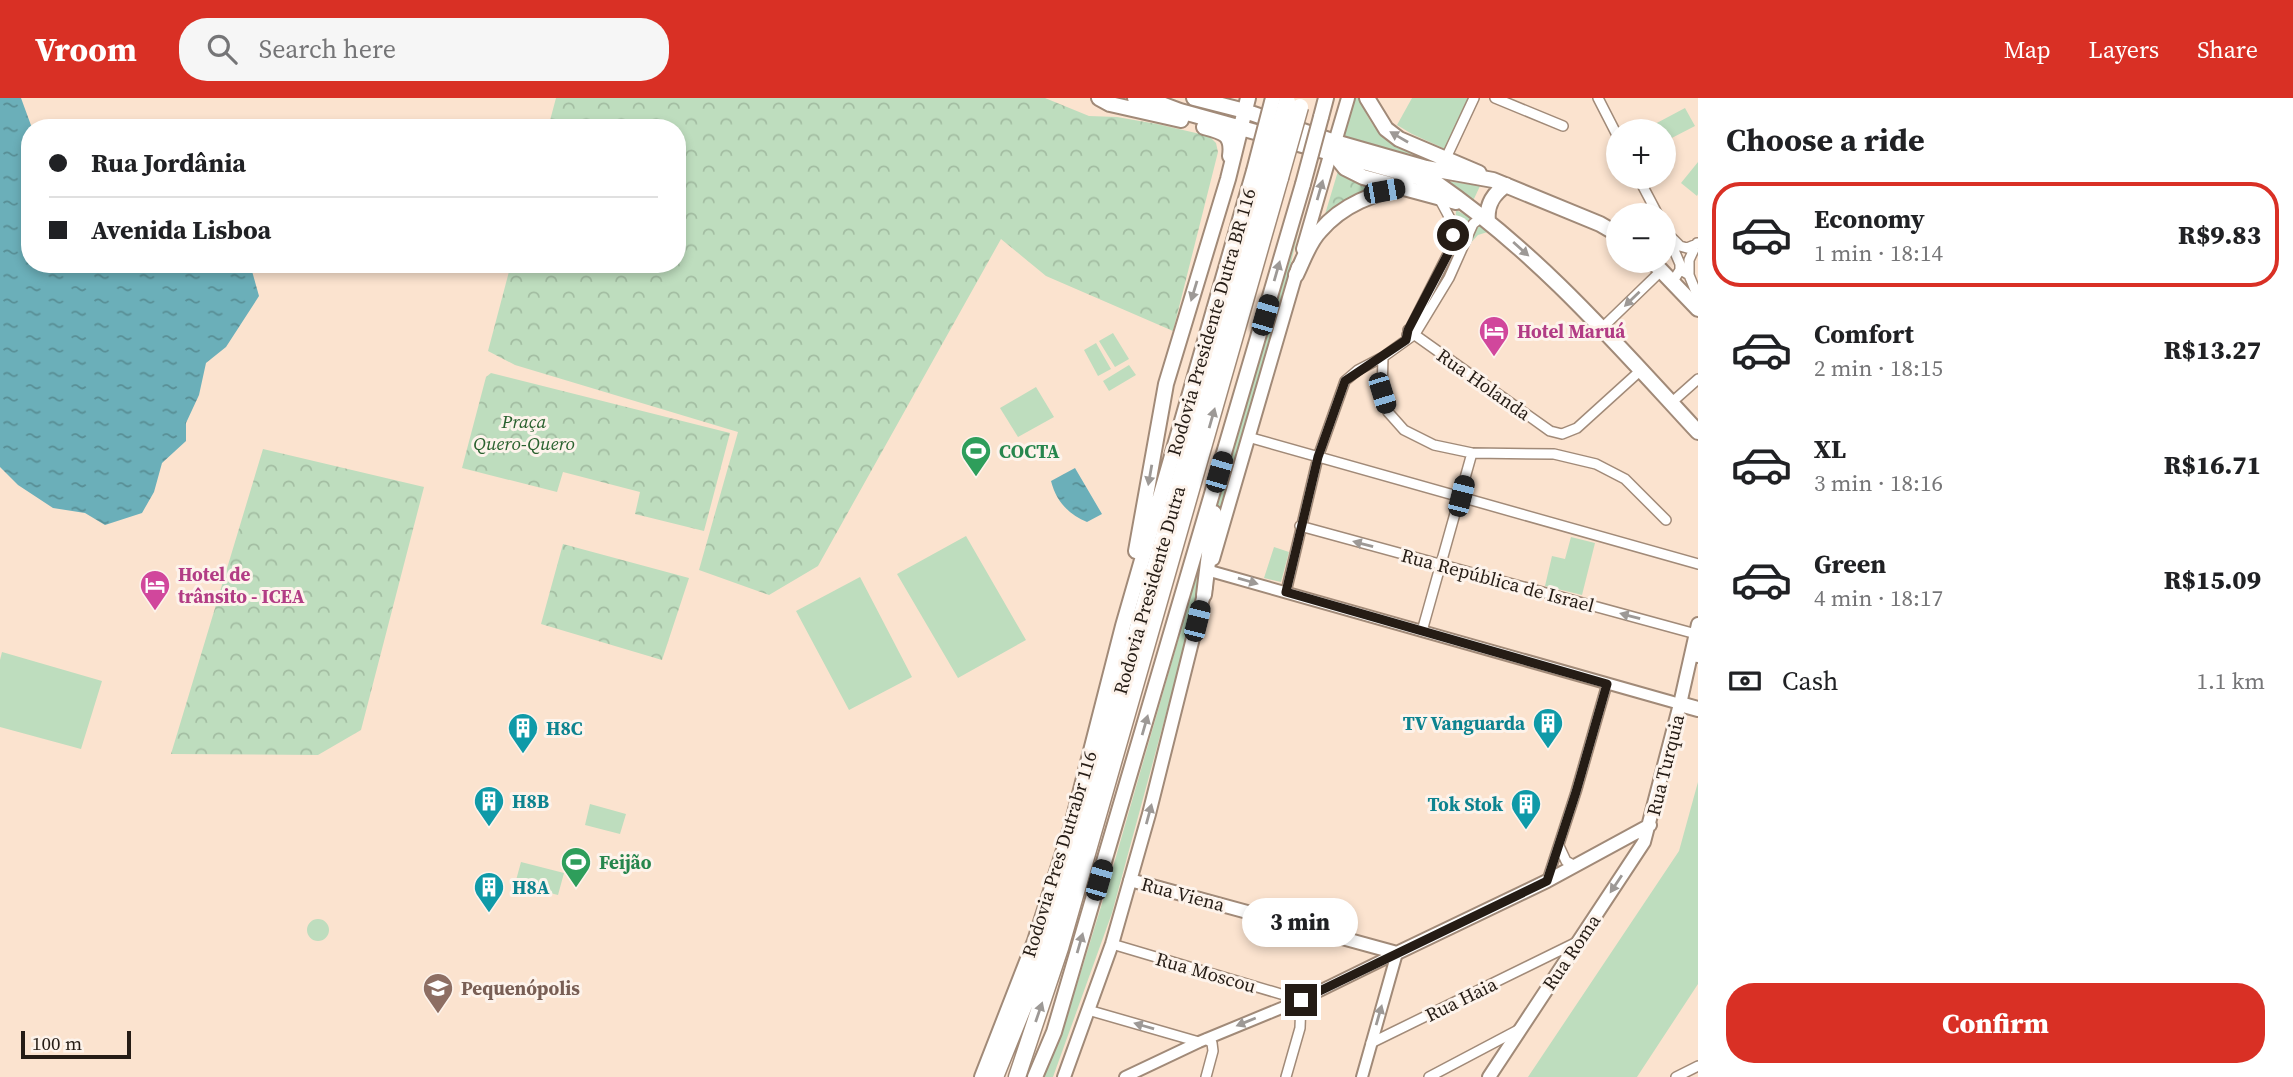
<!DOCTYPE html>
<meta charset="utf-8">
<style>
:root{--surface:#fff;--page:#f6f6f6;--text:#202124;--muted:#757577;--line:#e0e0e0;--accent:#d93025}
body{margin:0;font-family:"Source Serif 4",serif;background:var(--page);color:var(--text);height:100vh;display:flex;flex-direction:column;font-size:26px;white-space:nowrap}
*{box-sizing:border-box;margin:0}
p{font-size:23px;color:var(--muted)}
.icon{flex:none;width:38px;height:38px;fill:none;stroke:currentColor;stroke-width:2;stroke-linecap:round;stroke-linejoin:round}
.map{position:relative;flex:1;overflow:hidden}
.panel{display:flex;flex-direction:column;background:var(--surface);width:595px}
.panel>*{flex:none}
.hud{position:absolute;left:21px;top:21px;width:665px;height:154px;border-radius:28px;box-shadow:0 4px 10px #0003;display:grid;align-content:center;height:154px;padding:0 28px;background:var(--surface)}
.tools{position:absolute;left:1606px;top:21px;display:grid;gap:14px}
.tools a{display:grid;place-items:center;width:70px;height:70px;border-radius:50%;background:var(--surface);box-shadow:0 4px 10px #0003;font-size:35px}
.scale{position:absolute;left:21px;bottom:18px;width:110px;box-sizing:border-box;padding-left:7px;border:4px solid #251c15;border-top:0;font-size:19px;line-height:24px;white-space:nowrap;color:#251c15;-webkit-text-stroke:5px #fdf3eb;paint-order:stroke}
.end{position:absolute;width:32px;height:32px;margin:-16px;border:9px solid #251c15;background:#fff;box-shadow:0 0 0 4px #fff}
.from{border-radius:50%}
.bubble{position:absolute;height:49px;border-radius:24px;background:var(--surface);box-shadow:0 4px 10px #0003;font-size:23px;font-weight:800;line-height:49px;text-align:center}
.car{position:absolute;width:21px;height:42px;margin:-21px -10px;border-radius:9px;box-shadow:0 0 5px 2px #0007;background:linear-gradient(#222 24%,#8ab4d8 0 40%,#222 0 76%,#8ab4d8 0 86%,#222 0)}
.hud b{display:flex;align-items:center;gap:24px;height:66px;font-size:26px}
.hud b+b{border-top:2px solid var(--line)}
.hud i{width:18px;height:18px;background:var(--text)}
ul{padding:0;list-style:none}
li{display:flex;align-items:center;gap:21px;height:105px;margin:0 14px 10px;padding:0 14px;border:4px solid transparent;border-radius:28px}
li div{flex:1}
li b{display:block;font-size:26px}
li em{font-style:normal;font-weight:800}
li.active{border-color:var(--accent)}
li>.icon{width:63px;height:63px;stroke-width:1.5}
h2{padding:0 28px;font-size:32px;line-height:84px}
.pay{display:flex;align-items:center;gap:18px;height:77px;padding:0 28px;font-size:26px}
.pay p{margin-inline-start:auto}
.button{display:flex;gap:14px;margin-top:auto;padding:14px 28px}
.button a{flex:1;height:80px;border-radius:28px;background:var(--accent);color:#fff;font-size:28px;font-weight:800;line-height:80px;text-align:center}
header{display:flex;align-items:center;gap:42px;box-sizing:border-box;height:98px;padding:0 35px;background:var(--accent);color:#fff}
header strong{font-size:33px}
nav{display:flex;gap:38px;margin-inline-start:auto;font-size:24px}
.search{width:490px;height:63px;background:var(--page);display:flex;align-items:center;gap:18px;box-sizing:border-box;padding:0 24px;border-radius:28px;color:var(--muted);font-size:26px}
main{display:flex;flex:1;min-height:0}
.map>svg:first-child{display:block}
.grass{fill:#beddbe}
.park{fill:url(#park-crowns)}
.water{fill:url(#water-ripples)}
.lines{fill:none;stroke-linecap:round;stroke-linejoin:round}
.minor-casing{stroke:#a18a78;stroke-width:12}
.tertiary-casing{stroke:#a18a78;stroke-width:14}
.secondary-casing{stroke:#a18a78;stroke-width:16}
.primary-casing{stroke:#a18a78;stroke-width:18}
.trunk-casing{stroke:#a18a78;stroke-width:18}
.motorway-casing{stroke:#a18a78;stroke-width:19}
.minor{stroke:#fff;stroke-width:9}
.tertiary{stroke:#fff;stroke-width:10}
.secondary{stroke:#fff;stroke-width:12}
.primary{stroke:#fff;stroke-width:14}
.trunk{stroke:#fff;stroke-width:14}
.motorway{stroke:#fff;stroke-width:16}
.primary-bridge-casing{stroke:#a18a78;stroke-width:18;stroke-linecap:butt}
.motorway-bridge-casing{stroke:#a18a78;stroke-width:19;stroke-linecap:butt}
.primary-bridge{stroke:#fff;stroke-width:14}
.motorway-bridge{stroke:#fff;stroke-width:16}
.oneway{fill:#9d9996}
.route{stroke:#251c15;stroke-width:9}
.labels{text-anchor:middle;stroke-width:6;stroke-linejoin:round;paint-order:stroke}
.street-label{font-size:19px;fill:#251c15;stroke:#fdf3eb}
.hotel-label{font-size:19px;font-weight:bold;fill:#b23c85;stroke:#fdf3eb;text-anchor:start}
.park-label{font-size:19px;font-style:italic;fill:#29612e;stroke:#fdf3eb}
.leisure-label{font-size:19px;font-weight:bold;fill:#27864d;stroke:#fdf3eb;text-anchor:start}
.culture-label{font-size:19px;font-weight:bold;fill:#0d838f;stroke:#fdf3eb;text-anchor:start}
.education-label{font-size:19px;font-weight:bold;fill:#785e54;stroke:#fdf3eb;text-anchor:start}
</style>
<header>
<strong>Vroom</strong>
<div class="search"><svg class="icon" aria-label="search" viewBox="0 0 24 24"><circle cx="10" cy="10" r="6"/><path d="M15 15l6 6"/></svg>Search here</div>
<nav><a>Map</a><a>Layers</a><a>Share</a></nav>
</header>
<main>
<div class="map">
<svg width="1698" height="979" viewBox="0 0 1698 979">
<defs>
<pattern id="park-crowns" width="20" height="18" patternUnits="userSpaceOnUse" patternTransform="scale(1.75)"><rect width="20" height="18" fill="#beddbe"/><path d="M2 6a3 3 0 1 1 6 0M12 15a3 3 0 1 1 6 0" fill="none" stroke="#a3bda2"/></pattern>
<pattern id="water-ripples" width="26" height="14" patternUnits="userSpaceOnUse" patternTransform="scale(1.75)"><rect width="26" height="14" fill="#6bafb9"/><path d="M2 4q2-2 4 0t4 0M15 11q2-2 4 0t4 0" fill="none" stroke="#588e95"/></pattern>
</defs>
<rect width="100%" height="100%" fill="#fbe3cf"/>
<!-- grass -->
<path class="grass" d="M1351,0h8c16,38 25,42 62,55l1,4 -81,-19z
M1412,0h56l-23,51 -33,-15 -15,-9z
M1685,10l10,18 -31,16v-11h-7l-4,-6z
M1698,64v32l-1,2 -16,-13z
M1313,72l-24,101 -78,277 -99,365 -59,164h-12l35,-89 35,-114z
M1433,81l47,7 -7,15z
M1456,112l38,20 -16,5 -25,27z
M1113,235l16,26 -14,8 -16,-26z
M1096,245l15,26 -13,7 -14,-26z
M1129,267l7,10 -27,16 -6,-10z
M1036,289l18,30 -36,20 -18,-29z
M966,438l60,104 -68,38 -61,-104z
M1571,439l24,6 -13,52 -37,-9 7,-30 13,3z
M1274,449l15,5 -8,30 -17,-4z
M860,479l52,100 -63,33 -53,-99z
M2,554l100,29 -21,68 -81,-22v-67z
M1698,684v202l-61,93h-109l151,-226z
M590,706l36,10 -6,20 -35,-9z
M521,764l43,11 -6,22 -43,-11z
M307 832a11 11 0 1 1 22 0a11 11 0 1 1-22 0Z"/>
<!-- park -->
<path class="park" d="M556,0h489l44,18 28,1 40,7 52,12 7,7 2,9 -45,179 -127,-55 -45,-37 -183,327 -49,29 -70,-25 39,-138 -223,-67 -27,-14 23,-87h166v-136h-129z
M1338,73l33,19 -29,11 -19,20z
M491,275l239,60 -26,98 -69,-17 5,-22 -77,-20 -6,20 -95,-24 24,-91z
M263,351l161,38 -63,243 -43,25 -147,-1z
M563,446l126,34 -27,82 -121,-36z"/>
<!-- water -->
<path class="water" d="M0,0h21l11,30h-2v136h220l9,32 -33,51 -20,16 -7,32 -13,28v18l-24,22 -8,29 -12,21 -37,12 -20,-12 -32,-5 -35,-23 -18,-18z
M1075,370l27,46 -15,8c-18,-7 -31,-21 -36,-41z"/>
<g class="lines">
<!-- minor casing -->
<g class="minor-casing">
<path id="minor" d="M1495,0l68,28
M1598,0l21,41
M1442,63l4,-3 28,-60
M1638,79l20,38
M1664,129l16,37v6l-7,11
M1672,140l8,8 7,2 10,-4
M1684,174l5,3 9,22
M1689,177v-15l8,-17
M1602,230l60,-58
M1408,232l142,101 12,3 15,-6 64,-58
M1407,237l44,-87 2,-24 -14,-26
M1383,259l-1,36 6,19 16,18 30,15 38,8 82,1 42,10 29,15 41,41
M1671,305l27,-24
M1248,339l450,127
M1300,428l396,108
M1286,494l32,-135 27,-76 13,-11 25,-13 32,-23 34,-56 24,-54 6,-5 7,2
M1422,533l50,-178
M1559,748l7,15 9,5
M1547,783l29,-89 31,-108
M1112,846l189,56 -1,28 -14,49
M1088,912l111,32
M1206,941l6,4 1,8 -7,26
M1371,945l206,-101
M1429,979l89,-47
M1676,979l22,-11"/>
</g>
<!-- tertiary casing -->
<g class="tertiary-casing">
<path id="tertiary" d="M1210,473l470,133
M1125,979l74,-35 102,-42 96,-47
M1362,979l35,-124"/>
</g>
<!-- secondary casing -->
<g class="secondary-casing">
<path id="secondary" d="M1335,44l13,-44
M1303,151l28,-97
M1213,461l85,-292
M1130,782l267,73 150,-72 103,-56
M1064,979l48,-133 37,-130 57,-228
M1489,979l155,-235 36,-138 18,-80"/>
</g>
<!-- primary casing -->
<g class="primary-casing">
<path id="primary" d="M1099,0l11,6 71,16
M1135,0l21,4 24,9 255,71c103,71 179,159 263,250
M1194,0l51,13 90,31 91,26 67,12 107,44 19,11
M1367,0l19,31 13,10 80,34
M1321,19l5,-19
M1204,29c19,5 29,7 26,29
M1333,55l12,15 18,9 93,25
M1488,123c-2,-16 5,-27 18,-36
M1652,163l46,48
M1296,177c7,-14 13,-33 24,-44 23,-27 54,-38 87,-44
M1136,453l30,-167 62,-205 20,-81
M1204,497l10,-82
M982,979l53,-136 37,-116 51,-199 131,-455
M1035,979l19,-45 249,-848"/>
</g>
<!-- trunk casing -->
<g class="trunk-casing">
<path id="trunk" d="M1696,536l2,21
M1680,606l18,5"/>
</g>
<!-- motorway casing -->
<g class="motorway-casing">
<path id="motorway" d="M995,979l52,-129 220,-774
M1017,979l43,-129 220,-770"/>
</g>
<!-- minor -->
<use href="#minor" class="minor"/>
<!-- tertiary -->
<use href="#tertiary" class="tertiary"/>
<!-- secondary -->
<use href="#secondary" class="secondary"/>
<!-- primary -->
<use href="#primary" class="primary"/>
<!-- trunk -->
<use href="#trunk" class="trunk"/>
<!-- motorway -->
<use href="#motorway" class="motorway"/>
<!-- primary-bridge casing -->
<g class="primary-bridge-casing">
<path id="primary-bridge" d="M1254,73l19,-73
M1303,86l18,-67"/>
</g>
<!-- motorway-bridge casing -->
<g class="motorway-bridge-casing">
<path id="motorway-bridge" d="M1267,76l20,-72
M1280,80l20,-71"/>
</g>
<!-- primary-bridge -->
<use href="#primary-bridge" class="primary-bridge"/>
<!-- motorway-bridge -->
<use href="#motorway-bridge" class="motorway-bridge"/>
</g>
<!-- one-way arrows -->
<defs><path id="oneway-solid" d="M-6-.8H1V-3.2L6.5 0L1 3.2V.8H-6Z" transform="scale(1.75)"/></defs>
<g class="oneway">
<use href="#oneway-solid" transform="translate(1399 39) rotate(-150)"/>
<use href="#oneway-solid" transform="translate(1320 92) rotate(-74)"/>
<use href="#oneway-solid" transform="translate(1521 151) rotate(42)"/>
<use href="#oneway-solid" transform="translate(1277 173) rotate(-74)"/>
<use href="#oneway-solid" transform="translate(1194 193) rotate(107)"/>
<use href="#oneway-solid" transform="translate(1632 201) rotate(136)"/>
<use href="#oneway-solid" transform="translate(1212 320) rotate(-74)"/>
<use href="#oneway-solid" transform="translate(1150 377) rotate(100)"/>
<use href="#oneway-solid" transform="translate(1363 446) rotate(-165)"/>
<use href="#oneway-solid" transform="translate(1248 483) rotate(16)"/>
<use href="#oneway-solid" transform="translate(1630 518) rotate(-165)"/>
<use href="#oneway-solid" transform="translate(1145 627) rotate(-74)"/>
<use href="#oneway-solid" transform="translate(1149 716) rotate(-75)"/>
<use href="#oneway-solid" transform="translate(1616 786) rotate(124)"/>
<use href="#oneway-solid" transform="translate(1080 845) rotate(-74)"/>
<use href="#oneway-solid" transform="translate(1039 914) rotate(-71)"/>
<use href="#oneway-solid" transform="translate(1379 917) rotate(-74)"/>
<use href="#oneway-solid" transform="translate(1246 924) rotate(158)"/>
<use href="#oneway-solid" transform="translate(1144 928) rotate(-164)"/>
</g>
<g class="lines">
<!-- route -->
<path class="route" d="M1301,902l246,-119 29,-89 31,-108 -321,-92 32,-135 27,-76 61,-41 2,-10 43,-82 2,-13"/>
</g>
<!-- icons -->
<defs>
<g id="hotel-pin" transform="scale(1.575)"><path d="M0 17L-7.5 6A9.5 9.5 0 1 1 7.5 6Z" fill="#d1479c" stroke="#fdf3eb"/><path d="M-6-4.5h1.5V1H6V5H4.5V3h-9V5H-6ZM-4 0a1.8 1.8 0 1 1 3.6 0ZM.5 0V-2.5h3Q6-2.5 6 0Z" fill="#fff"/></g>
<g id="stadium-pin" transform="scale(1.575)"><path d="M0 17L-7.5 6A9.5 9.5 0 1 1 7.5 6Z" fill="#2e9e5b" stroke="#fdf3eb"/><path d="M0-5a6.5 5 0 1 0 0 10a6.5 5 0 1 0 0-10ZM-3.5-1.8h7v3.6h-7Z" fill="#fff"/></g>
<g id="building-pin" transform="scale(1.575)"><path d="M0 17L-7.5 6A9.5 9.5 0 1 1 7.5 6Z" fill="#0f9aa8" stroke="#fdf3eb"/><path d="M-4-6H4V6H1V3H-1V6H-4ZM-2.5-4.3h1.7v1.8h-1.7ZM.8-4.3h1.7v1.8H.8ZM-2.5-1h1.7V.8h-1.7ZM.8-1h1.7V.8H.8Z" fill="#fff"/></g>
<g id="school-pin" transform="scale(1.575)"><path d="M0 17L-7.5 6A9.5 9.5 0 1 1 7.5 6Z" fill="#8d6e63" stroke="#fdf3eb"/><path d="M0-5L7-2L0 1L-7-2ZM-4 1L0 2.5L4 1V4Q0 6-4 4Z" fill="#fff"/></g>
</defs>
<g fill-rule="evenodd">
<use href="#hotel-pin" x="1494" y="233"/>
<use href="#stadium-pin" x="976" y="353"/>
<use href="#hotel-pin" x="155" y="487"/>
<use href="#building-pin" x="1548" y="625"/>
<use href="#building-pin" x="523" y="630"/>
<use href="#building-pin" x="489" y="703"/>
<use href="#building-pin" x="1526" y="706"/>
<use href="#stadium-pin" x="576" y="764"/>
<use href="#building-pin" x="489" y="789"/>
<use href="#school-pin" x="438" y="890"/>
</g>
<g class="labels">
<!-- street labels -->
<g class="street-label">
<text transform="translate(1211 224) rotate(-74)" y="7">Rodovia Presidente Dutra BR 116</text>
<text transform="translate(1484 286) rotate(35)" y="7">Rua Holanda</text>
<text transform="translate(1498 482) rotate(15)" y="7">Rua República de Israel</text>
<text transform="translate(1149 492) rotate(-74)" y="7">Rodovia Presidente Dutra</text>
<text transform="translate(1665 667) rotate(-76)" y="7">Rua Turquia</text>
<text transform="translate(1059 756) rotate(-73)" y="7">Rodovia Pres Dutrabr 116</text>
<text transform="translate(1183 796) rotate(15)" y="7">Rua Viena</text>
<text transform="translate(1571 854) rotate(-56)" y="7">Rua Roma</text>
<text transform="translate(1206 874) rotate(16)" y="7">Rua Moscou</text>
<text transform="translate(1461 901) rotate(-26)" y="7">Rua Haia</text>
</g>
<!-- hotel labels -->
<g class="hotel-label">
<text x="1517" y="240">Hotel Maruá</text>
<text x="178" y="483">Hotel de<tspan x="178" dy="22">trânsito - ICEA</tspan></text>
</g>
<!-- park labels -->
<g class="park-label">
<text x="524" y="330">Praça<tspan x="524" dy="22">Quero-Quero</tspan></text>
</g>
<!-- leisure labels -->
<g class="leisure-label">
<text x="999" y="360">COCTA</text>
<text x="599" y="771">Feijão</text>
</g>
<!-- culture labels -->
<g class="culture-label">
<text x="1525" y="632" text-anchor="end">TV Vanguarda</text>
<text x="546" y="637">H8C</text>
<text x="512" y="710">H8B</text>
<text x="1503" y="713" text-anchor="end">Tok Stok</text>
<text x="512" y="796">H8A</text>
</g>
<!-- education labels -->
<g class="education-label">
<text x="461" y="897">Pequenópolis</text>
</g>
</g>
</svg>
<div class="tools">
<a>+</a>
<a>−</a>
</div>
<div class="scale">100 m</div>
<i class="end from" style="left:1453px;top:137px"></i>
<i class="end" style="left:1301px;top:902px"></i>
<div class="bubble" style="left:1242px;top:800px;width:116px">3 min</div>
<i class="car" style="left:1384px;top:93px;rotate:80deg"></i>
<i class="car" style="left:1265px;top:217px;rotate:16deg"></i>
<i class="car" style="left:1382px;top:295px;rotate:163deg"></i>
<i class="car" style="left:1219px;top:374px;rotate:16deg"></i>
<i class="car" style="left:1461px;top:398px;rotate:14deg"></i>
<i class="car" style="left:1197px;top:523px;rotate:14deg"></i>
<i class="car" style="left:1099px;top:782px;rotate:16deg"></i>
<div class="hud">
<b><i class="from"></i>Rua Jordânia</b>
<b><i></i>Avenida Lisboa</b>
</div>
</div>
<section class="panel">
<h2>Choose a ride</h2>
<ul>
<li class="active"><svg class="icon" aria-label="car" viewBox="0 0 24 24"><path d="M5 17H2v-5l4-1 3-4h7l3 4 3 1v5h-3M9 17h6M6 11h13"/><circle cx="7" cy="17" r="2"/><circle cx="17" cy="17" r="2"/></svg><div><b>Economy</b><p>1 min · 18:14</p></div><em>R$9.83</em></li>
<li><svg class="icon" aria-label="car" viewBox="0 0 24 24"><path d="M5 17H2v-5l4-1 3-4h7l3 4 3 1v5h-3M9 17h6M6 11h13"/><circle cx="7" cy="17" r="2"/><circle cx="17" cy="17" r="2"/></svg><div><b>Comfort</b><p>2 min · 18:15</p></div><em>R$13.27</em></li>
<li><svg class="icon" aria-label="car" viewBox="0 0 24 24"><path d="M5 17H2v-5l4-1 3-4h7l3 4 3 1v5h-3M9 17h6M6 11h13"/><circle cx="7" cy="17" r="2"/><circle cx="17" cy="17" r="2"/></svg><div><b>XL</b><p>3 min · 18:16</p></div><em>R$16.71</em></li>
<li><svg class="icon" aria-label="car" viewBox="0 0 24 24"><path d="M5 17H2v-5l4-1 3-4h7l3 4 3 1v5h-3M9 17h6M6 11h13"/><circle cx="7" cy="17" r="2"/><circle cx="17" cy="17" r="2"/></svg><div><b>Green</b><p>4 min · 18:17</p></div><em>R$15.09</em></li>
</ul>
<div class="pay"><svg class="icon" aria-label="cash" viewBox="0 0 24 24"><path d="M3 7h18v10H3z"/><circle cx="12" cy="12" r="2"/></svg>Cash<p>1.1 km</p></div>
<div class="button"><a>Confirm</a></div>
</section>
</main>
